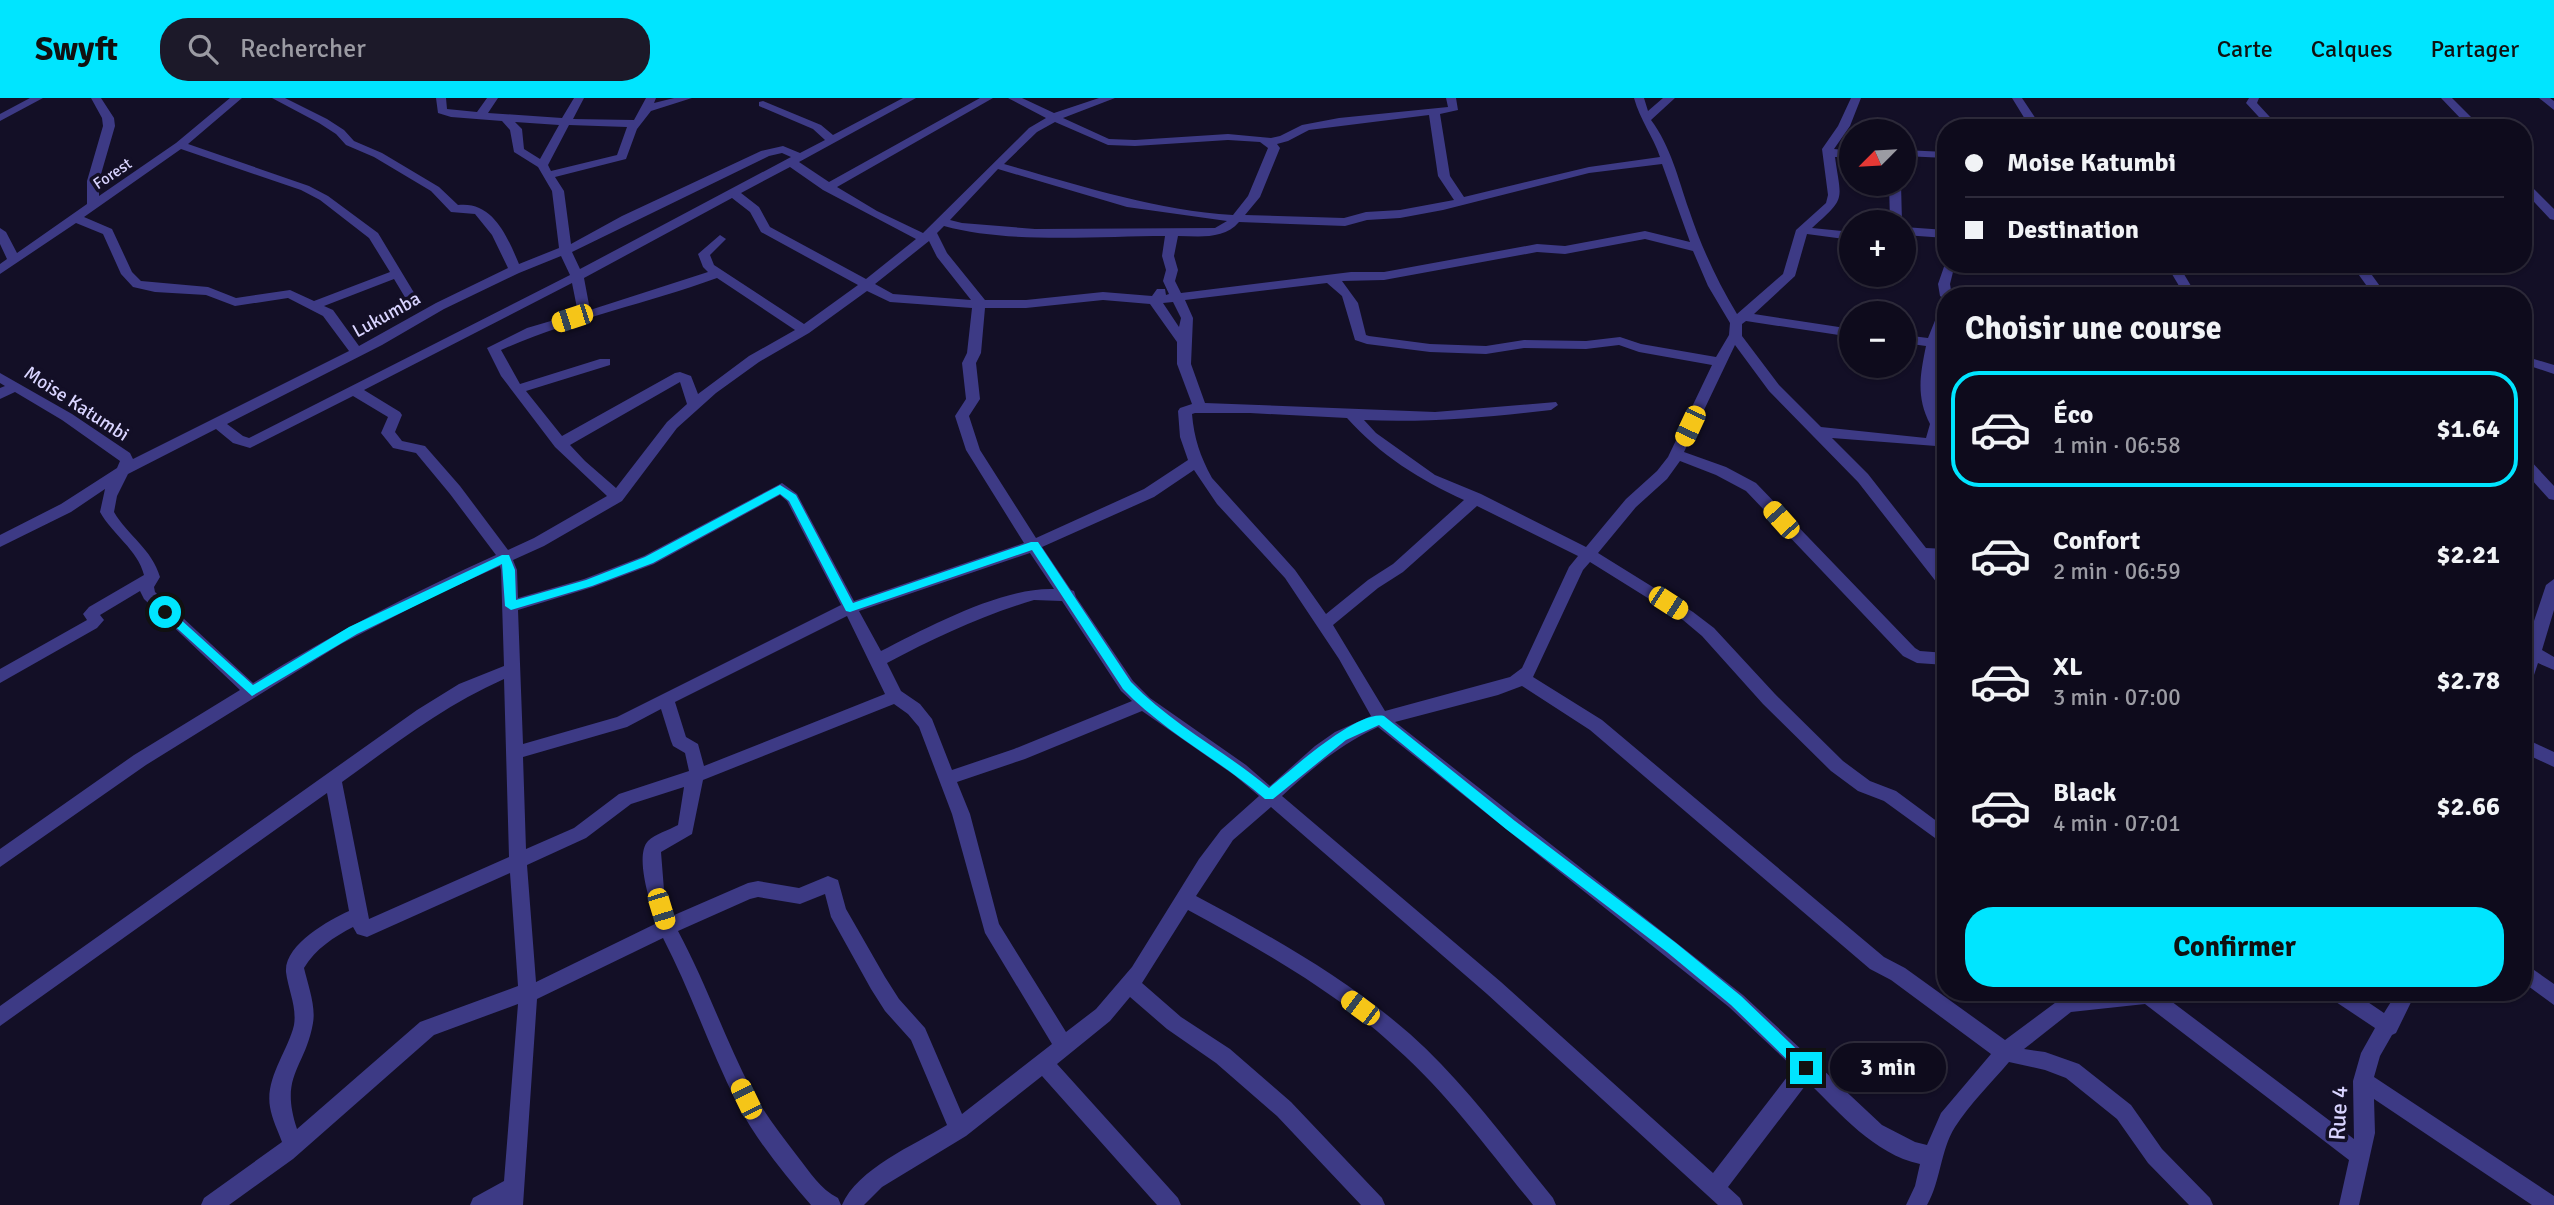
<!DOCTYPE html>
<html lang="fr">
<meta charset="utf-8">
<style>
:root{--surface:#0e0b1c;--page:#1c1929;--text:#f1f3f6;--muted:#9b9ba3;--line:#2e2b3b;--accent:#00e5ff}
body{margin:0;font-family:Signika,sans-serif;background:var(--page);color:var(--text);height:100vh;display:flex;flex-direction:column;font-size:26px;white-space:nowrap}
*{box-sizing:border-box;margin:0}
p{font-size:23px;color:var(--muted)}
.icon{flex:none;width:38px;height:38px;fill:none;stroke:currentColor;stroke-width:2;stroke-linecap:round;stroke-linejoin:round}
.map{position:relative;flex:1;overflow:hidden}
.details{position:absolute;left:1937px;top:189px;width:595px;height:714px;display:flex;flex-direction:column;background:var(--surface);border-radius:28px;box-shadow:0 2px 5px #0004,0 0 0 2px var(--line)}
.details>*{flex:none}
.top-card{position:absolute;left:1937px;top:21px;width:595px;height:154px;border-radius:28px;box-shadow:0 2px 5px #0004,0 0 0 2px var(--line);display:grid;align-content:center;height:154px;padding:0 28px;background:var(--surface)}
.needle{width:46px;rotate:246deg}
.controls{position:absolute;left:1839px;top:21px;display:grid;gap:14px}
.controls a{display:grid;place-items:center;width:77px;height:77px;border-radius:50%;background:var(--surface);box-shadow:0 2px 5px #0004,0 0 0 2px var(--line);font-size:35px}
.end{position:absolute;width:32px;height:32px;margin:-16px;border:9px solid #00e5ff;background:#111;box-shadow:0 0 0 4px #111}
.from{border-radius:50%}
.bubble{position:absolute;height:49px;border-radius:24px;background:var(--surface);box-shadow:0 2px 5px #0004,0 0 0 2px var(--line);font-size:23px;font-weight:700;line-height:49px;text-align:center}
.car{position:absolute;width:21px;height:42px;margin:-21px -10px;border-radius:9px;box-shadow:0 0 5px 2px #0007;background:linear-gradient(#f5c518 24%,#345 0 40%,#f5c518 0 76%,#345 0 86%,#f5c518 0)}
.top-card b{display:flex;align-items:center;gap:24px;height:66px;font-size:26px}
.top-card b+b{border-top:2px solid var(--line)}
.top-card i{width:18px;height:18px;background:var(--text)}
ul{padding:0;list-style:none}
li{display:flex;align-items:center;gap:21px;height:116px;margin:0 14px 10px;padding:0 14px;border:4px solid transparent;border-radius:28px}
li div{flex:1}
li b{display:block;font-size:26px}
li em{font-style:normal;font-weight:700}
li.selected{border-color:var(--accent)}
li>.icon{width:63px;height:63px;stroke-width:1.5}
h2{padding:0 28px;font-size:32px;line-height:84px}
.action{display:flex;gap:14px;margin-top:auto;padding:14px 28px}
.action a{flex:1;height:80px;border-radius:28px;background:var(--accent);color:#111;font-size:28px;font-weight:700;line-height:80px;text-align:center}
header{display:flex;align-items:center;gap:42px;box-sizing:border-box;height:98px;padding:0 35px;background:var(--accent);color:#111}
header strong{font-size:33px}
nav{display:flex;gap:38px;margin-inline-start:auto;font-size:24px}
.search{width:490px;height:63px;background:var(--page);display:flex;align-items:center;gap:18px;box-sizing:border-box;padding:0 24px;border-radius:28px;color:var(--muted);font-size:26px}
.map>svg:first-child{display:block}
.lines{fill:none;stroke-linecap:round;stroke-linejoin:round}
.minor{fill:#3d3a85;fill-rule:evenodd}
.route{fill:#00e5ff}
.labels{text-anchor:middle;stroke-width:7;stroke-linejoin:round;paint-order:stroke}
.far-street-label{font-size:16px;fill:#d9d4ff;stroke:#130f26}
.street-label{font-size:19px;fill:#d9d4ff;stroke:#130f26}
.near-street-label{font-size:23px;fill:#d9d4ff;stroke:#130f26}
</style>
<header>
<strong>Swyft</strong>
<div class="search"><svg class="icon" aria-label="search" viewBox="0 0 24 24"><circle cx="10" cy="10" r="6"/><path d="M15 15l6 6"/></svg>Rechercher</div>
<nav><a>Carte</a><a>Calques</a><a>Partager</a></nav>
</header>
<div class="map">
<svg width="2554" height="1107" viewBox="0 0 2554 1107">
<rect width="100%" height="100%" fill="#130f26"/>
<g class="lines">
<!-- minor -->
<path class="minor" d="M30,0h13l-43,23v-7z
M91,0h10l13,20 1,8 -16,55v15l77,-53 54,-45h12l-54,46 121,42 19,10 50,37 38,63 -6,4 -4,-1 -12,-20 -70,27 9,4 26,36 77,-43 72,-35 -16,-33 -17,-21 -24,-2 -20,-21 -57,-34 -28,-12 -10,-11 -17,-11 -47,-25h13l42,21 17,11 10,11 28,12 57,34 19,18c35,-4 49,31 61,59l40,-16 -7,-57 -14,-24 -24,-15 -4,-22 -8,-9 -51,-4 -13,-4 -2,-15h10l1,11 30,3 10,-14h11l-10,15 74,5 12,-20h10l-11,21 61,1 12,-22h10l-2,5 20,-5h18l-41,13 -14,18 -11,30 -71,18 9,14 7,53 51,-28 139,-65 22,-5 17,7 25,-13 -12,-11 -54,-23v-4l4,-1 58,24 12,10 70,-37h13l-117,64 30,20 151,-84h13l-156,89 40,24 46,22 106,-105 17,-10 -38,-20h14l32,15 45,-15h16l-52,20 46,21 26,1 93,-6 43,4 9,-2 22,-11 37,-7 109,-11 -2,-9h10l2,12 -18,4 10,62 14,21 125,-30 71,-10c-7,-21 -20,-37 -26,-59h10l4,13 15,-13h12l-24,22c20,27 27,58 38,90 12,36 28,71 48,104l46,-40 13,-44 30,-27 2,-8 -6,-46 16,-23 13,-28h10l-11,28 -16,23 18,2v6h-17c6,44 12,40 -23,71l40,4v8l-45,-6 -12,42 -41,38 98,15v8l-106,-16 -4,3v12l37,49 42,42 105,11 4,-14c-14,-27 -10,-49 -4,-78l-22,-3v-8l24,3 12,-30 6,-4v17l-6,18 6,1v8l-7,-1 -4,58 9,19 -8,22 -104,-8 36,36 58,74 20,1v12l-11,-1 11,13v17l-5,-2 -83,-106 -89,-91 -34,-46 -51,107 42,15 30,16 159,165 5,3 26,2v12l-29,-2 -14,-7 -157,-165 -30,-16 -36,-14 -13,18 -31,28 -38,46 95,59 21,16 61,66 68,67 27,20 26,10 50,37v18l-62,-45 -26,-10 -27,-20 -68,-67 -61,-68 -19,-16 -93,-58 -7,8 -50,107 69,43 282,237 21,11 100,72 62,-46 92,-2 195,147 -1,-58 8,-28 14,-25 -45,-30 -2,-6h25l31,21 13,-21h19l-20,41 -4,2 -12,21 -6,21 180,119v9h-22l-158,-106 1,34 -16,72h-20l10,-45 -204,-156 -74,8 -47,37 21,3 34,12 52,41 31,44 48,49 3,7h-24l-41,-42 -31,-44 -51,-41 -21,-8 -36,-8c-18,21 -39,42 -54,65 -15,24 -14,54 -28,78h-21l9,-19 5,-22c-46,-10 -80,-51 -112,-82l-80,105 12,11 3,7h-25l-231,-211 -216,-187 -38,33 -37,56c75,40 150,82 214,138 54,48 97,108 143,164l3,7h-23c-44,-54 -85,-111 -137,-157 -61,-57 -135,-98 -208,-138l-46,73 39,34 49,32 61,53 91,96 3,7h-24l-84,-89 -61,-53 -49,-34 -37,-32 -20,24 -53,43 121,134 3,7h-24l-115,-129 -76,60 -84,51 -18,18h-22c15,-36 72,-60 105,-80l-36,-85 -26,-29 -14,-22 -40,-72 -6,-23 -25,10 -42,-7 -8,2 -72,32c28,52 47,108 74,160 13,23 29,44 46,66 12,15 22,32 40,41l3,7h-30c-27,-31 -54,-64 -73,-100 -28,-55 -47,-113 -75,-167l-126,61 -14,206h-53l3,-7 31,-17 14,-177 -84,31 -141,124 -64,46h-28l3,-7 78,-56c-4,-11 -10,-23 -12,-35 -5,-29 18,-56 24,-82 3,-18 -6,-36 -8,-53 -2,-27 43,-52 63,-61l-22,-118 -327,233v-20l417,-296 42,-26 45,-18 -3,-96 -1,-4 -62,28 -97,50 -195,121 -146,102v-18l134,-94 106,-65 -96,-91 -4,-8 -40,24 4,5 -7,8 -97,55v-14l87,-49 -4,-6 6,-7 55,-32c-6,-25 -32,-41 -44,-63l5,-23 -34,23 -71,35v-12l61,-31 56,-36 3,-7 -58,-41 -47,-28 -15,7v-11l5,-2 -5,-3v-10l72,41 58,39 3,6 216,-108 -26,-35 -35,-18 -53,8 -29,-11 -51,-3 -22,-5 -12,-13 -18,-40 -27,-11 -76,51v-10l7,-5 -7,-15v-16l6,4 11,21 70,-49v-23l16,-55 -1,-8zM1429,17l9,61 16,24 -54,10 -34,2 -22,6 -99,-3 15,-18 20,-49 -3,-4 11,-3 21,-11zM515,24l44,3 -19,34 -16,-10 -2,-20zM1055,24l53,23 27,1 93,-6 32,2 8,6 -20,48 -15,19c-79,-5 -154,-30 -229,-51l33,-32zM569,27l58,2 -10,28 -66,16 -3,-6zM181,51l120,41 19,10 49,38 21,34 -76,29 -24,-11 -54,8 -28,-11 -67,-6 -9,-9 -20,-43 -28,-12zM782,55l9,4 -211,112 -8,-17 197,-96zM1662,66l28,78 -45,-11 -80,15 -28,-2 -153,28h-33l-170,21 -6,-12 3,-11 -4,-14 4,-20c21,0 46,4 61,-14l106,4 22,-6 33,-2 43,-8 146,-37zM790,69l33,23 93,49 -50,40 -96,-52 -11,-20 -18,-14zM998,71l129,38 100,14 -12,7 -180,1 -73,-6 -12,-3zM732,100l18,14 11,20 97,53 -54,39 -90,-59 -4,-10 16,-16 -6,-4 -22,19 5,13 5,5 -118,38 -6,-32zM944,128c64,18 155,10 221,10l-3,20 4,14 -3,11 6,13 -3,1 -1,-6h-8l-5,7 -49,-4 -77,8h-41l-38,-47 -10,-20zM1645,141l48,12 15,35 22,37 -1,12 -13,22 -75,-13 -21,-7 -34,4 -62,-1 -38,6 -56,-2 -61,-8 -3,-1 -8,-32 -16,-22 42,-1 153,-28 28,2zM929,143l8,16 34,43 -78,-6 -18,-10zM561,158l9,19 -321,163 -6,-2 -16,-12 155,-79 62,-36 75,-36zM717,180l78,52 -46,26 -51,38 -7,-18 -11,-4 -5,1 -113,63 -36,-45 84,-26v-6h-10l-80,25 -19,-34c69,-31 145,-46 216,-72zM572,185l6,30 -51,15 -40,20 14,28 54,71 52,49 -73,42 -26,12 -48,-64 -35,-40 -23,-5 -7,-9 7,-17 -2,-3 -36,-22zM1327,185l15,13 13,44 12,4 63,8 56,2 38,-6 62,1 33,-4 20,7 73,13 -44,92 -11,14 -31,28 -40,48 -105,-53 -46,-19 -59,-42 -12,-13c64,3 124,-3 187,-10l7,-5 -2,-3 -121,10 -230,-9 -14,-39 2,-46 -8,-18zM867,193l23,11 82,6 -5,45 -5,10 4,36 -11,17 11,34 58,93 -170,58 -57,-107 -15,-11 -138,73 -60,23 -66,19 -1,-28 -4,-10 31,-14 78,-45 55,-73 39,-35 43,-31 50,-29zM1103,202l47,4 27,38v22l15,40 -12,4 -2,3 2,26 8,23 -44,29 -108,49 -56,-88 -11,-34 11,-17 -4,-36 5,-10 4,-45h41zM1173,204l8,16 -2,9 -16,-24zM680,284l7,22 -20,18 -51,66 -31,-27 -15,-16zM353,298l35,21 -7,16 12,15 23,5 34,41 46,61c-86,39 -164,79 -243,128l-98,-91 -1,-5 6,-10c-8,-28 -32,-41 -46,-65l3,-16 11,-22 88,-45 17,14 17,5zM1195,315h55l97,5c33,37 73,62 117,82l-71,64 -25,16 -42,34 -31,-44 -83,-92c-12,-22 -18,-40 -20,-64zM1194,372l23,34 68,74 54,81 32,57 -36,16 -20,14 -45,40 -24,-21 -96,-67 -17,-17 -57,-84 -2,-6 -3,-1 -29,-43 112,-50zM780,397l7,6 54,104 -224,112 -94,27 -5,-134 75,-23 61,-23zM1477,408l101,50 -9,11 -47,101 -12,9 -125,34 -52,-86 45,-37 25,-16zM1030,455l24,36c-52,-2 -126,38 -173,62l-22,-40zM1034,502l28,1 59,90 11,10 -118,48 -62,21 -20,-51 -12,-15 -19,-13 -14,-28c47,-25 96,-48 147,-63zM847,518l38,78 -181,72 -6,-22 -12,-7 -11,-35zM504,581l5,178 -140,62 -27,-137c53,-38 103,-77 162,-103zM1522,588l68,44 280,239 21,11 100,74 -50,59 -14,32 -12,-3 -33,-17 -139,-130 -348,-273 103,-27zM894,606l14,10 11,13 33,87 33,119 67,111 -90,70 -37,-86 -26,-29 -14,-22 -39,-68 -8,-29 -10,-4 -29,12 -41,-7 -10,2 -76,33 -8,-26 -3,-38 31,-18 11,-54zM661,611l10,32 2,5 12,7 4,18 -70,23 -45,34 -48,21 -3,-92 104,-30zM1142,613l92,64 25,21 -38,34 -22,29 -67,108 -36,42 -30,23 -67,-108 -29,-110 -13,-32 68,-23zM1378,629l351,280 65,61 -81,105 -212,-191 -219,-186c33,-30 56,-50 96,-69zM684,689l-6,38c-9,5 -23,9 -30,16 -14,15 3,65 9,82l-121,59 -9,-117 59,-27 45,-34zM510,775l8,113 -98,36 -123,107c-18,-54 8,-60 16,-106 3,-17 -5,-38 -9,-55 11,-19 30,-31 49,-41l4,7 10,3z
M2012,0h10l16,24 -2,2h-8z
M2249,0h10l-2,5 23,25h-11l-23,-25z
M2441,0h11l19,19 5,11h-11l-3,-8z
M2539,0h11l4,3v9z
M1904,52l42,2v6l-42,-2z
M2524,84l4,1 26,26v11l-4,-1 -26,-28z
M1889,86h12l1,38h-12z
M1904,129l42,3v8l-42,-3z
M1946,163v3h9l-5,20 2,12h-6v4l-6,-4 -2,-12z
M2166,166h12l19,32h-12z
M2351,166h13l23,32h-13z
M2524,258l30,9v9l-30,-10z
M2524,360l5,1 25,27v14l-5,-1 -25,-28z
M2554,481v31l-12,40 12,7v13l-16,-7 -8,24 -6,1v-37l22,-66z
M2524,640l30,14v15l-30,-14z
M2524,865l30,21v21l-30,-22z"/>
</g>
<!-- route -->
<path class="route" d="M780,387l16,10 57,108 178,-61h7l93,140c40,42 94,69 138,106 22,-18 88,-78 115,-72l131,105 161,122 65,53 70,67v10h-10l-70,-68 -64,-53 -161,-123 -127,-104 -33,15 -73,59h-8c-45,-39 -101,-67 -142,-110l-91,-139 -182,62 -4,-1 -57,-110 -9,-7 -127,69 -61,23 -81,24 -6,-4 -3,-42 -145,70 -105,62 -93,-84 6,-4 4,1 84,76 96,-58 153,-72h7l6,15 1,30 70,-20 59,-23z"/>
<g class="labels">
<!-- far-street labels -->
<g class="far-street-label">
<text transform="translate(112 75) rotate(-34)" y="6">Forest</text>
</g>
<!-- street labels -->
<g class="street-label">
<text transform="translate(386 216) rotate(-29)" y="7">Lukumba</text>
<text transform="translate(77 305) rotate(33)" y="7">Moise Katumbi</text>
</g>
<!-- near-street labels -->
<g class="near-street-label">
<text transform="translate(2338 1015) rotate(-87)" y="8">Rue 4</text>
</g>
</g>
</svg>
<div class="controls">
<a><svg class="needle" viewBox="-14 -14 28 28"><path d="M0-13l5 13h-10z" fill="#e53935"/><path d="M0 13l5-13h-10z" fill="#9b9ba3"/></svg></a>
<a>+</a>
<a>−</a>
</div>
<i class="end from" style="left:165px;top:514px"></i>
<i class="end" style="left:1806px;top:970px"></i>
<div class="bubble" style="left:1830px;top:945px;width:116px">3 min</div>
<i class="car" style="left:572px;top:220px;rotate:252deg"></i>
<i class="car" style="left:1690px;top:328px;rotate:205deg"></i>
<i class="car" style="left:1781px;top:422px;rotate:318deg"></i>
<i class="car" style="left:1668px;top:505px;rotate:123deg"></i>
<i class="car" style="left:661px;top:811px;rotate:163deg"></i>
<i class="car" style="left:1360px;top:910px;rotate:307deg"></i>
<i class="car" style="left:746px;top:1001px;rotate:334deg"></i>
<div class="top-card">
<b><i class="from"></i>Moise Katumbi</b>
<b><i></i>Destination</b>
</div>
<section class="details">
<h2>Choisir une course</h2>
<ul>
<li class="selected"><svg class="icon" aria-label="car" viewBox="0 0 24 24"><path d="M5 17H2v-5l4-1 3-4h7l3 4 3 1v5h-3M9 17h6M6 11h13"/><circle cx="7" cy="17" r="2"/><circle cx="17" cy="17" r="2"/></svg><div><b>Éco</b><p>1 min · 06:58</p></div><em>$1.64</em></li>
<li><svg class="icon" aria-label="car" viewBox="0 0 24 24"><path d="M5 17H2v-5l4-1 3-4h7l3 4 3 1v5h-3M9 17h6M6 11h13"/><circle cx="7" cy="17" r="2"/><circle cx="17" cy="17" r="2"/></svg><div><b>Confort</b><p>2 min · 06:59</p></div><em>$2.21</em></li>
<li><svg class="icon" aria-label="car" viewBox="0 0 24 24"><path d="M5 17H2v-5l4-1 3-4h7l3 4 3 1v5h-3M9 17h6M6 11h13"/><circle cx="7" cy="17" r="2"/><circle cx="17" cy="17" r="2"/></svg><div><b>XL</b><p>3 min · 07:00</p></div><em>$2.78</em></li>
<li><svg class="icon" aria-label="car" viewBox="0 0 24 24"><path d="M5 17H2v-5l4-1 3-4h7l3 4 3 1v5h-3M9 17h6M6 11h13"/><circle cx="7" cy="17" r="2"/><circle cx="17" cy="17" r="2"/></svg><div><b>Black</b><p>4 min · 07:01</p></div><em>$2.66</em></li>
</ul>
<div class="action"><a>Confirmer</a></div>
</section>
</div>
